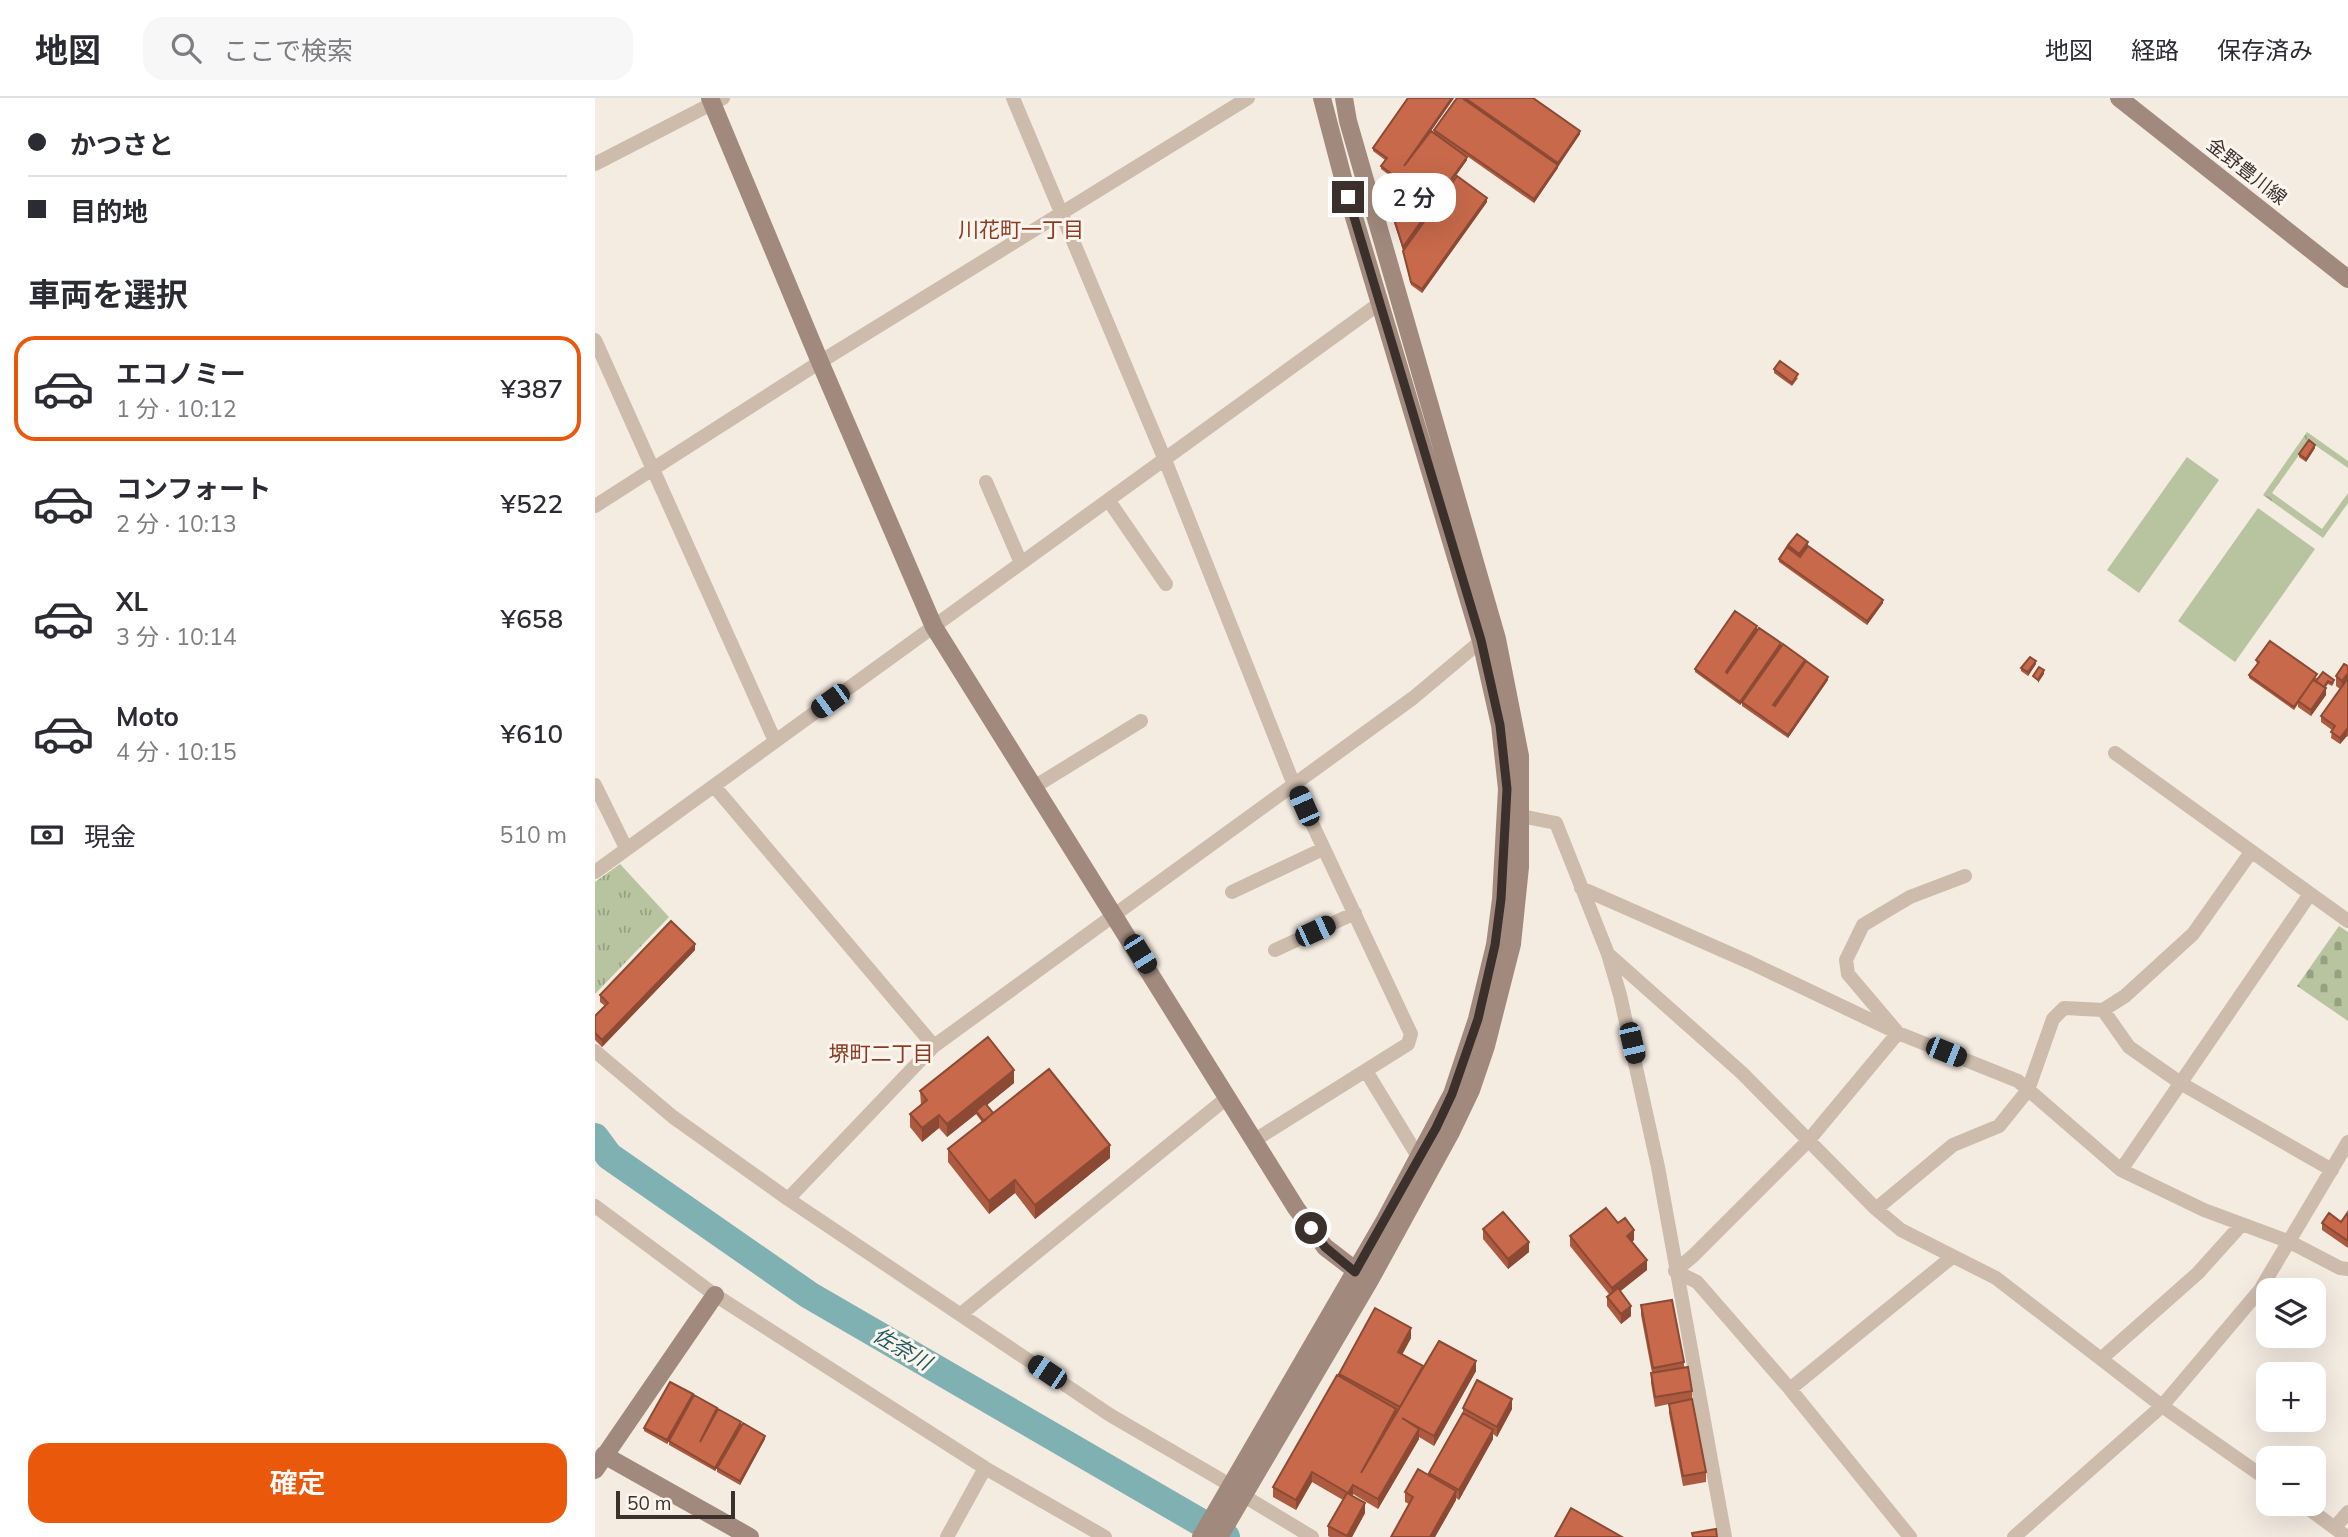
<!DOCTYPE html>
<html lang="ja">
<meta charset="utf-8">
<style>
:root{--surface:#fff;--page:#f7f7f7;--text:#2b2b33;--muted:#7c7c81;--line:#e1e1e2;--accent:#ea580c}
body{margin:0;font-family:Mulish,"Noto Sans JP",sans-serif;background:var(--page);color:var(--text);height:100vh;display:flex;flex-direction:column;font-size:26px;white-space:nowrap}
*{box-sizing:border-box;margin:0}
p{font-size:23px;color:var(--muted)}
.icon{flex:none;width:38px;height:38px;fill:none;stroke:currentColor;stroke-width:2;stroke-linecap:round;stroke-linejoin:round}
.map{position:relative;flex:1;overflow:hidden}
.drawer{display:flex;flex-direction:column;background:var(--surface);width:595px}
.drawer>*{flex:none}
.hud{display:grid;align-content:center;height:154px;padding:0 28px;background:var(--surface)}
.fabs{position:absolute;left:1661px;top:1180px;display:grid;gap:14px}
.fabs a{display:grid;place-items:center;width:70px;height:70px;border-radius:14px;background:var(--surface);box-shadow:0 7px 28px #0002;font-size:35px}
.scale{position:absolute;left:21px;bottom:18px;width:119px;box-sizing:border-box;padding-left:7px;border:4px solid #3b302b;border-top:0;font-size:19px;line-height:24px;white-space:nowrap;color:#3b302b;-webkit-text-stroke:5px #fbf5ee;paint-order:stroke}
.end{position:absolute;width:32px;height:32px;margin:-16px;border:9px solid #3b302b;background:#fff;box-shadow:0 0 0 4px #fff}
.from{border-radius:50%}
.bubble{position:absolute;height:49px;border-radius:21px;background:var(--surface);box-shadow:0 7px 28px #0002;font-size:23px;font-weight:600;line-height:49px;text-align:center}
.car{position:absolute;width:21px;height:42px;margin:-21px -10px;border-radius:9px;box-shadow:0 0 5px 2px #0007;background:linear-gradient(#222 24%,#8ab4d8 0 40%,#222 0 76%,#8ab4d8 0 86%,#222 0)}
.hud b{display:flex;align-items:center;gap:24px;height:66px;font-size:26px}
.hud b+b{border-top:2px solid var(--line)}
.hud i{width:18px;height:18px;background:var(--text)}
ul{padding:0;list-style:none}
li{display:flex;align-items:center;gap:21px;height:105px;margin:0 14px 10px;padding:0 14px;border:4px solid transparent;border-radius:21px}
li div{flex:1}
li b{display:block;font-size:26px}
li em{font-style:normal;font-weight:600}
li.on{border-color:var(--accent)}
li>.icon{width:63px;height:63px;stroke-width:1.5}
h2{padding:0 28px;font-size:32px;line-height:84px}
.pay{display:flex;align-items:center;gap:18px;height:77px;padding:0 28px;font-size:26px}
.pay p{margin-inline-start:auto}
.button{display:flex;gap:14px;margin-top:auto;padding:14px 28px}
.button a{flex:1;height:80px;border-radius:21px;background:var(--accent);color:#fff;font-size:28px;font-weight:600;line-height:80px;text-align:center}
header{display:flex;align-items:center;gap:42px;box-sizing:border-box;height:98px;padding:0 35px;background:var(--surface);border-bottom:2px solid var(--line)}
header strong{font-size:33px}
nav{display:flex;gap:38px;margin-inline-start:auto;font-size:24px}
.search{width:490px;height:63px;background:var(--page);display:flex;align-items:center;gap:18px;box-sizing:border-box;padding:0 24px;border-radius:21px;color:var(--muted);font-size:26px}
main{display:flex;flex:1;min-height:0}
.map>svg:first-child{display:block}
.green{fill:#b8c4a0}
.forest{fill:url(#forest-crowns)}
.cemetery{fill:url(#cemetery-stones)}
.park{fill:url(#park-tufts)}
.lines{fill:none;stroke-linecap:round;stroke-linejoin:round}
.river{stroke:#7fb0b2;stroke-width:28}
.street{stroke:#cdbbac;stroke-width:14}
.secondary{stroke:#a18a7d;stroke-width:18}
.wall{fill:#ac5a40}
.shaded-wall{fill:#8c4a34}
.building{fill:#c8694b;stroke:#8c4a34;stroke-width:2}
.route{stroke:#3b302b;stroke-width:9}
.labels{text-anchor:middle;stroke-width:6;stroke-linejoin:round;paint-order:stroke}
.street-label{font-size:19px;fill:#3b302b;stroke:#fbf5ee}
.neighbourhood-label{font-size:21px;fill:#8c3b22;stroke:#fbf5ee}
.water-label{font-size:21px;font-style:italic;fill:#1f5a5e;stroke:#fbf5ee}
</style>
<header>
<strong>地図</strong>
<div class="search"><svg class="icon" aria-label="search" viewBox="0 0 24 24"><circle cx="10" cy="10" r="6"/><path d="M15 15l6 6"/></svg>ここで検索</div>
<nav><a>地図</a><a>経路</a><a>保存済み</a></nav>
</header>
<main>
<section class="drawer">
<div class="hud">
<b><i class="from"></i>かつさと</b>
<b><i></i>目的地</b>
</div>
<h2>車両を選択</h2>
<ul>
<li class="on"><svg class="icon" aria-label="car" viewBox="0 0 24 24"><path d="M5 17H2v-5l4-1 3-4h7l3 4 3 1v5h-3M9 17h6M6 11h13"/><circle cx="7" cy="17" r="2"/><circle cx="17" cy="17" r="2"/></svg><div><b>エコノミー</b><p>1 分 · 10:12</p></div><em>¥387</em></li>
<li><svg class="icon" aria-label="car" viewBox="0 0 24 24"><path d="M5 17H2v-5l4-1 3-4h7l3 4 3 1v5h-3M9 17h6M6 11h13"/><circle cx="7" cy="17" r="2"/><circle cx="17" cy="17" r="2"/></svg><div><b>コンフォート</b><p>2 分 · 10:13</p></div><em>¥522</em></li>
<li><svg class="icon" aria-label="car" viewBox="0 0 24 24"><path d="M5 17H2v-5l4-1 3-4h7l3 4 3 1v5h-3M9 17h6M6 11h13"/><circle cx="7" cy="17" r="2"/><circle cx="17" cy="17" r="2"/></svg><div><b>XL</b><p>3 分 · 10:14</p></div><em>¥658</em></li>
<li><svg class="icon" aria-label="car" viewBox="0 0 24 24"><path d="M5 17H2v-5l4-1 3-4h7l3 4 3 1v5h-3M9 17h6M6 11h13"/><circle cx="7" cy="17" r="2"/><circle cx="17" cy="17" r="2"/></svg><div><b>Moto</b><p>4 分 · 10:15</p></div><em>¥610</em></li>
</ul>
<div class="pay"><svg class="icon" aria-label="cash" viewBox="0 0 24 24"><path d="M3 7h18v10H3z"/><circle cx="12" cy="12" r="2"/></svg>現金<p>510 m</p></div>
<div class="button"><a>確定</a></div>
</section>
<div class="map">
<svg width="1753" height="1439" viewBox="0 0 1753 1439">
<defs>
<pattern id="forest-crowns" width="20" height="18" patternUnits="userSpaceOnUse" patternTransform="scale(1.75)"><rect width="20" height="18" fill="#b8c4a0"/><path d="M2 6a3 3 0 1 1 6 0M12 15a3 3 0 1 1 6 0" fill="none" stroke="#97a083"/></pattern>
<pattern id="cemetery-stones" width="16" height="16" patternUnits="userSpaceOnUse" patternTransform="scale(1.75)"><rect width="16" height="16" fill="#b8c4a0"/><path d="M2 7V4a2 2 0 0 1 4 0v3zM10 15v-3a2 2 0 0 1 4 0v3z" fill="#97a083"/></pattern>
<pattern id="park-tufts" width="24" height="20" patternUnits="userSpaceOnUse" patternTransform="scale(1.75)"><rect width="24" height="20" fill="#b8c4a0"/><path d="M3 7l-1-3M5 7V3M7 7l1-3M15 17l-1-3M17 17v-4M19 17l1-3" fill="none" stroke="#97a083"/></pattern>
</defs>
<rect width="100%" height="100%" fill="#f4ebe1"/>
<!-- green -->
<path class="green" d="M1592,359l32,23 -80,113 -32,-23z
M1663,410l57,41 -80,113 -57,-41z"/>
<!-- forest -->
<path class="forest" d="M1712,334l41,29v7l-39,-27 -37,52 50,36 26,-36v10l-25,35 -60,-43z"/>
<!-- cemetery -->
<path class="cemetery" d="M1744,828l9,6v89l-51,-35z"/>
<!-- park -->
<path class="park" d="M25,766l49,53 -74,77v-112z"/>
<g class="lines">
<!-- river -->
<path class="river" d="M0,1039l14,19 200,139 417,242"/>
<!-- street -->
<path class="street" d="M418,0l152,362 129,325 117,249 -3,10 -153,96
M0,66l128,-66
M0,242l180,401
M391,384l35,81
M514,403l57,83
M0,408l225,-144 428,-264
M1520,655l233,168
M0,687l31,63
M119,688l220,260
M439,689l107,-66
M926,718l35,7 52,131 12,41 38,172 67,370
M0,774l785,-569
M986,790l168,74 149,71 120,48 103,89 83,40 86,32 50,26 8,1
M637,794l91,-43
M680,852l80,-37
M1013,856l134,119 134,136 25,21 95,48 166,128 106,74
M1508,912l26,37 53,37 150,86
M0,953l78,66 115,82 322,216 120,70
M771,973l53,87
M1526,1072l189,-276
M193,1101l146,-153 479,-348 68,-57
M0,1108l120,89 270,173 120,69
M1281,1111l77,-64 46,-19 29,-36 25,-71 11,-11 39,2 22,-14 68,-62 58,-82
M1080,1173l18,-15 115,-115 90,-108 -50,-59 -2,-14 17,-35 47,-28 55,-21
M1080,1173l22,11 93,107 120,148
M366,1216l267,-217
M1507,1260l96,-85 44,-49
M1195,1291l162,-132
M649,1398l68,41
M1706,1405l46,34
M1740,1429l13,-15
M352,1439l38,-69
M1419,1439l148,-131 98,-116 88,-148"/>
<!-- secondary -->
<path class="secondary" d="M115,0l110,264 114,265 362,581 29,39 39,30
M1524,0l229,181
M9,1357l146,82
M0,1372l120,-175
M606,1439l184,-317 67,-126 25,-75 18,-74 6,-46 6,-110 -7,-64 -19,-84 -133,-444 -26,-99
M624,1439l151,-257 80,-146 21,-44 15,-44 26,-102 8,-77v-111l-23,-117 -149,-518 -4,-23"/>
</g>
<!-- wall -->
<path class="wall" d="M813,0h46l-23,33 36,29 -64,90 -17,-52v-4l10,-14 -15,-11v-3l4,-6 -12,-9v-3z
M862,0h76l47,36 -46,69 -100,-70v-3z
M892,104l-65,91 -11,-8 -8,-34z
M1179,271l24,9 -6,8 -18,-13z
M1720,350l-9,14 -7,-5v-3z
M1193,447h20l-8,11 83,47 -16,22 -88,-63v-3l9,-11z
M1162,532l71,50 -40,58 -46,-32v-3l-2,2 -45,-33v-3z
M1661,562l61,18 -1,3 7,-9 11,11 -2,3 -4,-2 -3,4 1,7 -15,21 -13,-9v-3l-4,6 -45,-32v-3l8,-11z
M1441,566l-8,12 -7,-5v-3z
M1753,568v71l-1,-1 -7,8 -9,-6 1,-8 -11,-8v-6l19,-27 -4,-3v-10z
M100,852l-93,97 -7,-7v-24l10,-10 -5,-4v-7z
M419,985l-27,22 6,8 117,45 -75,61 -20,-26 -26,21 -41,-52v-13l34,-27 -6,-8 -29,23 -8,-9 -17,14 -12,-15v-13l11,-9 -1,-14z
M1753,1114v36l-26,-18v-7l19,-1z
M1023,1125l16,17 -2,2 15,28 -27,21 11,25 -10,8 -14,-18v-9l2,-3 -39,-48v-10z
M888,1131l46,23 -21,17 -25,-30z
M1046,1207l43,57v6l8,23v8l14,73v10l-23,4 -14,-73v-9l-14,3 -4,-24v-10h1l-11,-58z
M816,1240l-9,17 21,14 53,2 -42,75 -15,-9v2l-41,70 -25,-15 -1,2 13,17 -13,24h-22l-2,-1v-10l15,-26 -31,-18 -16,28 -23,-13v-10l66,-111v-2z
M98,1300l48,27 -26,46 -46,-26v-4l-2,3 -23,-13v-3z
M868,1310l49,1 -15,28 -4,-3v5l-34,61 -3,-2v2l-21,37h-44l18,-33 -4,-2v-10l24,-17v-2l34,-60z
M170,1341l-25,46 -23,-13v-4z"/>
<!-- shaded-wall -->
<path class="shaded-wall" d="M857,0h2l-50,71v-3z
M985,33v3l-22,32v-3z
M872,59v3l-64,90v-3z
M963,67v3l-24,35v-4z
M892,100v4l-65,91v-4z
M1720,347v3l-9,14v-3z
M1213,444v3l-9,12v-3z
M1288,502v3l-16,22v-4z
M1162,528v4l-31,45v-3z
M1186,545v4l-41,58v-3z
M1210,562v3l-32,45v-3z
M1441,563v3l-8,12v-4z
M1449,572v4l-6,9v-3z
M1753,575v10l-6,8v-10z
M1233,579v3l-40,58v-3z
M1731,590v7l-15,21v-6z
M1752,631v7l-7,8v-6z
M100,846v6l-93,97v-7z
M419,972v13l-37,30 -1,-2v3l-29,23v-13z
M344,1017v13l-17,14v-14z
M515,1047v13l-75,61v-14z
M420,1082v13l-26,21v-13z
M1039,1132v10l-7,5v-9z
M934,1144v10l-21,17v-10z
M1052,1162v10l-35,28v-10z
M1036,1208v10l-10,8v-10z
M816,1230v10l-13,24v-10z
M881,1263v10l-42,75v-10z
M98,1296v4l-26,46v-4z
M917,1301v10l-15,28v-10z
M801,1311v10l-35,54z
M146,1324v3l-26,46v-3z
M824,1331v10l-41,70v-10z
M898,1332v9l-34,61v-10z
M170,1338v3l-25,46v-4z
M717,1374v10l-16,28v-10z
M758,1387v9l-5,9v-10z
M861,1393v9l-21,37h-5z
M770,1405v10l-13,24h-5z"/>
<!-- building -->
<path class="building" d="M813,0h44l-48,68 27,-35 36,26 -64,90 -17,-53 11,-16 -16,-12 6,-8 -14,-10z
M862,0h5l96,67 -24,34 -100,-69z
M870,0h68l47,33 -22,32z
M862,78l30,22 -65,91 -11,-7 -8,-31z
M1185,263l18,13 -6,9 -18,-14z
M1714,342l6,5 -9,14 -7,-5z
M1202,436l11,8 -9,12 -11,-9z
M1213,448l75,54 -16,21 -88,-62 8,-12 13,10z
M1140,513l22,15 -31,46 1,1 32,-45 22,15 -41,59 -45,-33z
M1675,543l47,33 -23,33 -45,-32 10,-13 -3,-2z
M1188,546l22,16 -32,45 2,1 31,-45 22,16 -40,58 -46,-33z
M1435,559l6,4 -8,11 -7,-4z
M1749,566l4,2v7l-6,8 -6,-5z
M1444,569l5,3 -6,10 -5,-4z
M1728,574l11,8 -2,3 -4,-2 -4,6 -8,-6z
M1753,580v52l-1,-1 -7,9 -9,-6 4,-6 -14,-10z
M1718,582l13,8 -15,22 -13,-9z
M76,823l24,23 -93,96 -7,-7v-17l13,-13 -8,-8z
M393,939l26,33 -67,54 -8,-9 -17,13 -12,-14 17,-14 -7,-9z
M454,971l61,76 -75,60 -20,-25 -26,21 -41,-52z
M390,1005l8,10 -9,8 -8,-10z
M1011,1110l12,15 7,-5 9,12 -7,6 20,24 -35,28 -42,-52z
M908,1114l26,30 -21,17 -25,-30z
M1753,1114v29l-26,-18 7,-10 12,9z
M1023,1190l13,18 -10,8 -14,-17z
M1077,1202l12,62 -31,6 -12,-63z
M780,1210l36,20 -13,24 25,14 -23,41 -61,-33z
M844,1243l37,20 -42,75 -32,-18 17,11 -41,70 -25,-14 -5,8 -36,-21 -16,28 -23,-13 64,-112 59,34 -35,64z
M1093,1269l4,24 -37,6 -4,-24z
M882,1282l35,19 -15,28 -34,-19z
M75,1284l23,12 -26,46 -23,-12z
M99,1297l23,13 -17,34 18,-33 23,13 -26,46 -46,-27z
M1097,1301l14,73 -23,4 -14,-72z
M868,1315l30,17 -34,60 -30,-17z
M148,1325l22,13 -25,45 -23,-13z
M823,1371l38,22 -26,46h-39l22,-40 -8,-5z
M752,1395l18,10 -18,33 -19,-10z
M976,1410l51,29h-67z
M1121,1431l1,8h-24l-1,-4z"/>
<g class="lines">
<!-- route -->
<path class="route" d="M716,1130l14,19 30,25 81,-144 16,-34 26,-75 17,-74 6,-46 6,-110 -7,-64 -19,-85 -133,-443"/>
</g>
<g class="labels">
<!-- street labels -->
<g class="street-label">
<text transform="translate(1652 73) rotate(38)" y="7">金野豊川線</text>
</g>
<!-- neighbourhood labels -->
<g class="neighbourhood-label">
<text x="426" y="139">川花町一丁目</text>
<text x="286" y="963">堺町二丁目</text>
</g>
<!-- water labels -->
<g class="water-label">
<text transform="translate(307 1251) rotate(30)" y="7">佐奈川</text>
</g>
</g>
</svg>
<div class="fabs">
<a><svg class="icon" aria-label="layers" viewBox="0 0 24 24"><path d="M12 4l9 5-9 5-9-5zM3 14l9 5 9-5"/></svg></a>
<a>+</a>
<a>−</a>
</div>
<div class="scale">50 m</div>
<i class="end from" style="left:716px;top:1130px"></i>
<i class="end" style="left:753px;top:99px"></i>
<div class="bubble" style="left:777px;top:75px;width:84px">2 分</div>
<i class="car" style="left:235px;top:603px;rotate:234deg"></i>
<i class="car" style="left:709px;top:708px;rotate:336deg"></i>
<i class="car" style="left:720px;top:833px;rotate:65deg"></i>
<i class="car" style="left:545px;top:856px;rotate:148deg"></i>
<i class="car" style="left:1037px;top:945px;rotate:167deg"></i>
<i class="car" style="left:1351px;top:954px;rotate:112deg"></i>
<i class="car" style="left:452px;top:1274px;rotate:304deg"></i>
</div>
</main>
